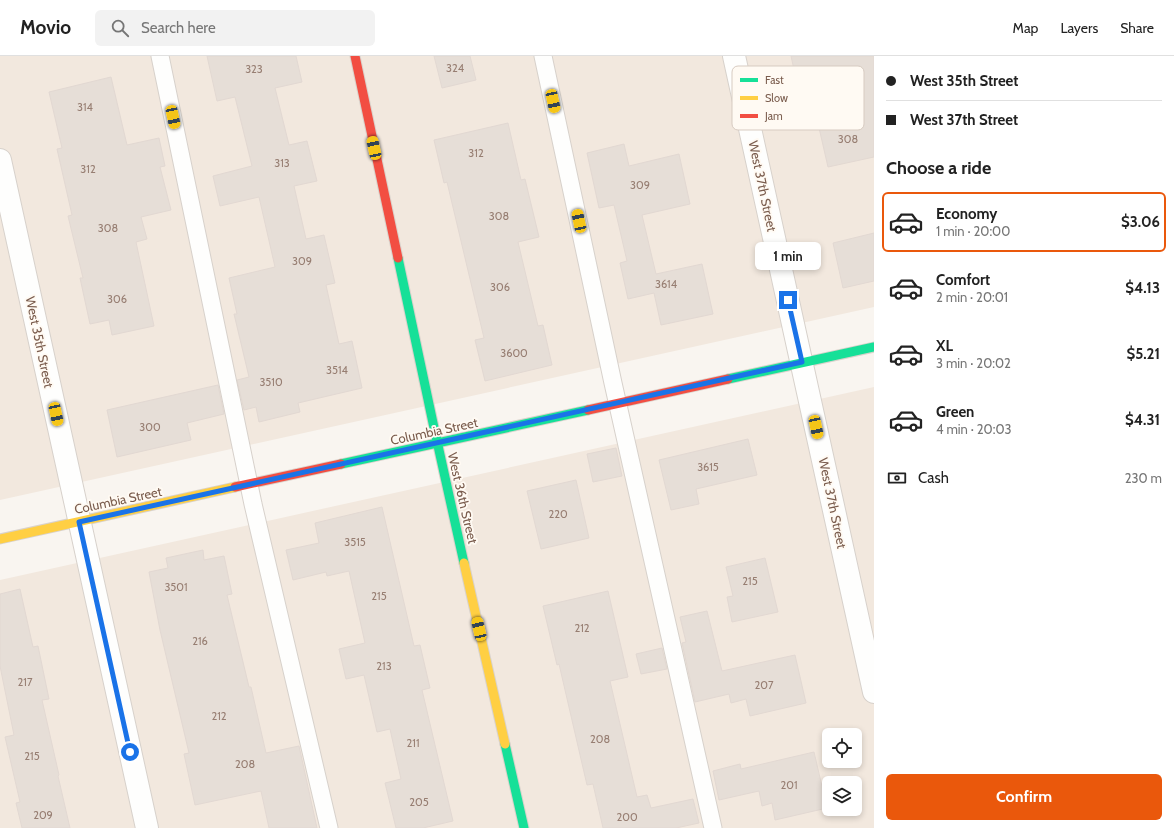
<!DOCTYPE html>
<meta charset="utf-8">
<style>
:root{--surface:#fff;--page:#f2f2f2;--text:#222;--muted:#767676;--line:#e0e0e0;--accent:#ea580c}
body{margin:0;font-family:Cabin,sans-serif;background:var(--page);color:var(--text);height:100vh;display:flex;flex-direction:column;font-size:15px;white-space:nowrap}
*{box-sizing:border-box;margin:0}
p{font-size:13px;color:var(--muted)}
.icon{flex:none;width:22px;height:22px;fill:none;stroke:currentColor;stroke-width:2;stroke-linecap:round;stroke-linejoin:round}
.map{position:relative;flex:1;overflow:hidden}
.details{display:flex;flex-direction:column;background:var(--surface);width:300px}
.details>*{flex:none}
.hud{display:grid;align-content:center;height:88px;padding:0 12px;background:var(--surface)}
.fabs{position:absolute;left:822px;top:672px;display:grid;gap:8px}
.fabs a{display:grid;place-items:center;width:40px;height:40px;border-radius:6px;background:var(--surface);box-shadow:0 2px 6px #0003;font-size:20px}
.end{position:absolute;width:18px;height:18px;margin:-9px;border:5px solid #1a73e8;background:#fff;box-shadow:0 0 0 2px #fff}
.from{border-radius:50%}
.bubble{position:absolute;height:28px;border-radius:6px;background:var(--surface);box-shadow:0 2px 6px #0003;font-size:13px;font-weight:700;line-height:28px;text-align:center}
.car{position:absolute;width:12px;height:24px;margin:-12px -6px;border-radius:5px;box-shadow:0 0 3px 1px #0007;background:linear-gradient(#f5c518 24%,#345 0 40%,#f5c518 0 76%,#345 0 86%,#f5c518 0)}
.hud b{display:flex;align-items:center;gap:14px;height:38px;font-size:15px}
.hud b+b{border-top:1px solid var(--line)}
.hud i{width:10px;height:10px;background:var(--text)}
ul{padding:0;list-style:none}
li{display:flex;align-items:center;gap:12px;height:60px;margin:0 8px 6px;padding:0 4px;border:2px solid transparent;border-radius:6px}
li div{flex:1}
li b{display:block;font-size:15px}
li em{font-style:normal;font-weight:700}
li.selected{border-color:var(--accent)}
li>.icon{width:36px;height:36px;stroke-width:1.5}
h2{padding:0 12px;font-size:18px;line-height:48px}
.pay{display:flex;align-items:center;gap:10px;height:44px;padding:0 12px;font-size:15px}
.pay p{margin-inline-start:auto}
.primary-button{display:flex;gap:8px;margin-top:auto;padding:8px 12px}
.primary-button a{flex:1;height:46px;border-radius:6px;background:var(--accent);color:#fff;font-size:16px;font-weight:700;line-height:46px;text-align:center}
header{display:flex;align-items:center;gap:24px;box-sizing:border-box;height:56px;padding:0 20px;background:var(--surface);border-bottom:1px solid var(--line)}
header strong{font-size:19px}
nav{display:flex;gap:22px;margin-inline-start:auto;font-size:14px}
.search{width:280px;height:36px;background:var(--page);display:flex;align-items:center;gap:10px;box-sizing:border-box;padding:0 14px;border-radius:6px;color:var(--muted);font-size:15px}
main{display:flex;flex:1;min-height:0}
.map>svg:first-child{display:block}
.residential{fill:#f2e8de;fill-rule:evenodd}
.building{fill:#e6ded7;stroke:#e2d8d2}
.lines{fill:none;stroke-linecap:round;stroke-linejoin:round}
.lane-casing{stroke:#d7d1cb;stroke-width:19}
.street-casing{stroke:#d7d1cb;stroke-width:24}
.fast-casing{stroke:#d9d2cb;stroke-width:11}
.slow-casing{stroke:#d9d2cb;stroke-width:11}
.jam-casing{stroke:#d9d2cb;stroke-width:11}
.lane{stroke:#fefefd;stroke-width:17}
.street{stroke:#fefefd;stroke-width:22}
.fast{stroke:#16e098;stroke-width:9}
.slow{stroke:#ffcf43;stroke-width:9}
.jam{stroke:#f24e42;stroke-width:9}
.route{stroke:#1a73e8;stroke-width:5}
.labels{text-anchor:middle;stroke-width:3.5;stroke-linejoin:round;paint-order:stroke}
.number-label{font-size:11px;fill:#977e72}
.street-label{font-size:13px;fill:#7a5c4d;stroke:#fffaf3}
.key{fill:#fffaf3;stroke:#d7cbc1;stroke-width:1}
.key-label{font-size:11px;fill:#7a5c4d}
</style>
<header>
<strong>Movio</strong>
<div class="search"><svg class="icon" aria-label="search" viewBox="0 0 24 24"><circle cx="10" cy="10" r="6"/><path d="M15 15l6 6"/></svg>Search here</div>
<nav><a>Map</a><a>Layers</a><a>Share</a></nav>
</header>
<main>
<div class="map">
<svg width="874" height="772" viewBox="0 0 874 772">
<rect width="100%" height="100%" fill="#f9f5f0"/>
<!-- residential -->
<path class="residential" d="M0,0h874v251l-874,193z
M874,331v441h-874v-248zM829,679h26v26h-26zM829,727h26v26h-26z"/>
<!-- building -->
<path class="building" d="M207,0h89l6,26 -27,6 14,57 18,-4 10,40 -23,5 12,53 18,-4 11,48 -9,2 13,59 13,-3 10,47 -64,15 2,9 -41,10 -3,-15 -12,3 -7,-30 12,-3 -15,-63h3l-8,-36 46,-11 -16,-70 -39,9 -7,-30 39,-10 -17,-69 -18,4z
M434,0h36l6,24 -34,8z
M791,0h83v101l-46,10 -14,-61 -4,1 -2,-11 -8,1z
M111,21l16,68 32,-7 6,28 -5,1 11,43 -30,7 6,22 -11,3 18,84 -42,9 -3,-15 -19,4 -10,-46h3l-15,-62 4,-1 -15,-66 5,-1 -13,-56z
M508,67l13,57 4,-1 14,58 -21,5 20,84 5,-1 9,40 -67,16 -10,-41 9,-2 -37,-156 -3,1 -10,-43z
M624,88l5,22 50,-12 11,50 -48,11 14,59 46,-10 11,50 -52,11 -7,-32 -26,6 -8,-36 7,-2 -13,-56 -15,3 -12,-55z
M874,177v48l-31,7 -10,-45z
M218,329l6,29 -37,9 4,17 -74,17 -10,-47z
M748,383l9,36 -61,14 3,15 -28,6 -12,-50z
M616,392l6,28 -29,6 -6,-28z
M576,424l13,58 -48,11 -14,-58z
M382,451l32,139 6,-1 10,43 -8,2 31,131 -30,7h-27l-11,-45 16,-4 -11,-50 -13,3 -13,-57 -18,4 -7,-30 26,-6 -16,-72 -22,5 -1,-4 -33,8 -7,-30 33,-7 -4,-20z
M203,494l1,10 20,-4 8,38 -5,1 22,92h2l15,66 33,-7 18,82h-48l-8,-37 -66,14 -11,-51 5,-1 -29,-123 -11,-58 19,-4 -2,-10z
M765,502l13,54 -46,10 -5,-25 6,-1 -7,-29z
M20,533l13,58 5,-1 11,53 -7,1 17,75 -1,1 12,52h-48l-6,-25 4,-1 -15,-65 9,-2 -14,-69v-72z
M608,535l20,86 -18,4 27,116 10,-2 4,13 42,-9 6,24 -23,5h-73l-10,-44 -6,1 -28,-121 -2,1 -14,-59z
M707,555l15,60 73,-16 11,48 -56,13 -4,-17 -15,4 -2,-9 -34,8 -13,-59 4,-1 -6,-25z
M662,592l5,21 -26,5 -5,-20z
M814,696l13,56 -52,12 -3,-17 -10,3 -3,-15 -40,9 -6,-29 27,-7 1,5z"/>
<g class="lines">
<!-- lane casing -->
<g class="lane-casing">
<path id="lane" d="M160,0l93,448 76,324
M543,0l70,327 100,445"/>
</g>
<!-- street casing -->
<g class="street-casing">
<path id="street" d="M734,0l140,636
M0,104l147,668"/>
</g>
<!-- fast casing -->
<g class="fast-casing">
<path id="fast" d="M398,202l35,165 31,140
M728,323l146,-32
M341,408l247,-54
M505,688l19,84"/>
</g>
<!-- slow casing -->
<g class="slow-casing">
<path id="slow" d="M0,483l235,-52
M464,507l41,181"/>
</g>
<!-- jam casing -->
<g class="jam-casing">
<path id="jam" d="M355,0l43,202
M588,354l140,-31
M235,431l106,-23"/>
</g>
<!-- lane -->
<use href="#lane" class="lane"/>
<!-- street -->
<use href="#street" class="street"/>
<!-- fast -->
<use href="#fast" class="fast"/>
<!-- slow -->
<use href="#slow" class="slow"/>
<!-- jam -->
<use href="#jam" class="jam"/>
</g>
<g class="lines">
<!-- route -->
<path class="route" d="M130,696l-51,-230 723,-160 -14,-62"/>
</g>
<g class="labels">
<!-- number labels -->
<g class="number-label">
<text x="455" y="16">324</text>
<text x="254" y="17">323</text>
<text x="85" y="55">314</text>
<text x="848" y="87">308</text>
<text x="476" y="101">312</text>
<text x="282" y="111">313</text>
<text x="88" y="117">312</text>
<text x="640" y="133">309</text>
<text x="499" y="164">308</text>
<text x="108" y="176">308</text>
<text x="302" y="209">309</text>
<text x="666" y="232">3614</text>
<text x="500" y="235">306</text>
<text x="117" y="247">306</text>
<text x="514" y="301">3600</text>
<text x="337" y="318">3514</text>
<text x="271" y="330">3510</text>
<text x="150" y="375">300</text>
<text x="708" y="415">3615</text>
<text x="558" y="462">220</text>
<text x="355" y="490">3515</text>
<text x="750" y="529">215</text>
<text x="176" y="535">3501</text>
<text x="379" y="544">215</text>
<text x="582" y="576">212</text>
<text x="200" y="589">216</text>
<text x="384" y="614">213</text>
<text x="25" y="630">217</text>
<text x="764" y="633">207</text>
<text x="219" y="664">212</text>
<text x="600" y="687">208</text>
<text x="413" y="691">211</text>
<text x="32" y="704">215</text>
<text x="245" y="712">208</text>
<text x="789" y="733">201</text>
<text x="419" y="750">205</text>
<text x="43" y="763">209</text>
<text x="627" y="765">200</text>
</g>
<!-- street labels -->
<g class="street-label">
<text transform="translate(763 130) rotate(78)" y="5">West 37th Street</text>
<text transform="translate(40 286) rotate(78)" y="5">West 35th Street</text>
<text transform="translate(434 375) rotate(-12)" y="5">Columbia Street</text>
<text transform="translate(463 442) rotate(77)" y="5">West 36th Street</text>
<text transform="translate(118 444) rotate(-12)" y="5">Columbia Street</text>
<text transform="translate(833 447) rotate(78)" y="5">West 37th Street</text>
</g>
</g>
<!-- legend -->
<rect x="732" y="10" width="132" height="64" rx="6" class="key"/>
<rect x="740" y="22" width="18" height="4" fill="#16e098"/>
<rect x="740" y="40" width="18" height="4" fill="#ffcf43"/>
<rect x="740" y="58" width="18" height="4" fill="#f24e42"/>
<g class="key-label">
<text x="765" y="28">Fast</text>
<text x="765" y="46">Slow</text>
<text x="765" y="64">Jam</text>
</g>
</svg>
<div class="fabs">
<a><svg class="icon" aria-label="locate" viewBox="0 0 24 24"><circle cx="12" cy="12" r="6"/><path d="M12 2v4M12 18v4M2 12h4M18 12h4"/></svg></a>
<a><svg class="icon" aria-label="layers" viewBox="0 0 24 24"><path d="M12 4l9 5-9 5-9-5zM3 14l9 5 9-5"/></svg></a>
</div>
<i class="end from" style="left:130px;top:696px"></i>
<i class="end" style="left:788px;top:244px"></i>
<div class="bubble" style="left:755px;top:186px;width:66px">1 min</div>
<i class="car" style="left:553px;top:45px;rotate:168deg"></i>
<i class="car" style="left:173px;top:61px;rotate:168deg"></i>
<i class="car" style="left:374px;top:92px;rotate:348deg"></i>
<i class="car" style="left:579px;top:165px;rotate:348deg"></i>
<i class="car" style="left:56px;top:358px;rotate:168deg"></i>
<i class="car" style="left:816px;top:371px;rotate:168deg"></i>
<i class="car" style="left:479px;top:573px;rotate:347deg"></i>
</div>
<section class="details">
<div class="hud">
<b><i class="from"></i>West 35th Street</b>
<b><i></i>West 37th Street</b>
</div>
<h2>Choose a ride</h2>
<ul>
<li class="selected"><svg class="icon" aria-label="car" viewBox="0 0 24 24"><path d="M5 17H2v-5l4-1 3-4h7l3 4 3 1v5h-3M9 17h6M6 11h13"/><circle cx="7" cy="17" r="2"/><circle cx="17" cy="17" r="2"/></svg><div><b>Economy</b><p>1 min · 20:00</p></div><em>$3.06</em></li>
<li><svg class="icon" aria-label="car" viewBox="0 0 24 24"><path d="M5 17H2v-5l4-1 3-4h7l3 4 3 1v5h-3M9 17h6M6 11h13"/><circle cx="7" cy="17" r="2"/><circle cx="17" cy="17" r="2"/></svg><div><b>Comfort</b><p>2 min · 20:01</p></div><em>$4.13</em></li>
<li><svg class="icon" aria-label="car" viewBox="0 0 24 24"><path d="M5 17H2v-5l4-1 3-4h7l3 4 3 1v5h-3M9 17h6M6 11h13"/><circle cx="7" cy="17" r="2"/><circle cx="17" cy="17" r="2"/></svg><div><b>XL</b><p>3 min · 20:02</p></div><em>$5.21</em></li>
<li><svg class="icon" aria-label="car" viewBox="0 0 24 24"><path d="M5 17H2v-5l4-1 3-4h7l3 4 3 1v5h-3M9 17h6M6 11h13"/><circle cx="7" cy="17" r="2"/><circle cx="17" cy="17" r="2"/></svg><div><b>Green</b><p>4 min · 20:03</p></div><em>$4.31</em></li>
</ul>
<div class="pay"><svg class="icon" aria-label="cash" viewBox="0 0 24 24"><path d="M3 7h18v10H3z"/><circle cx="12" cy="12" r="2"/></svg>Cash<p>230 m</p></div>
<div class="primary-button"><a>Confirm</a></div>
</section>
</main>
